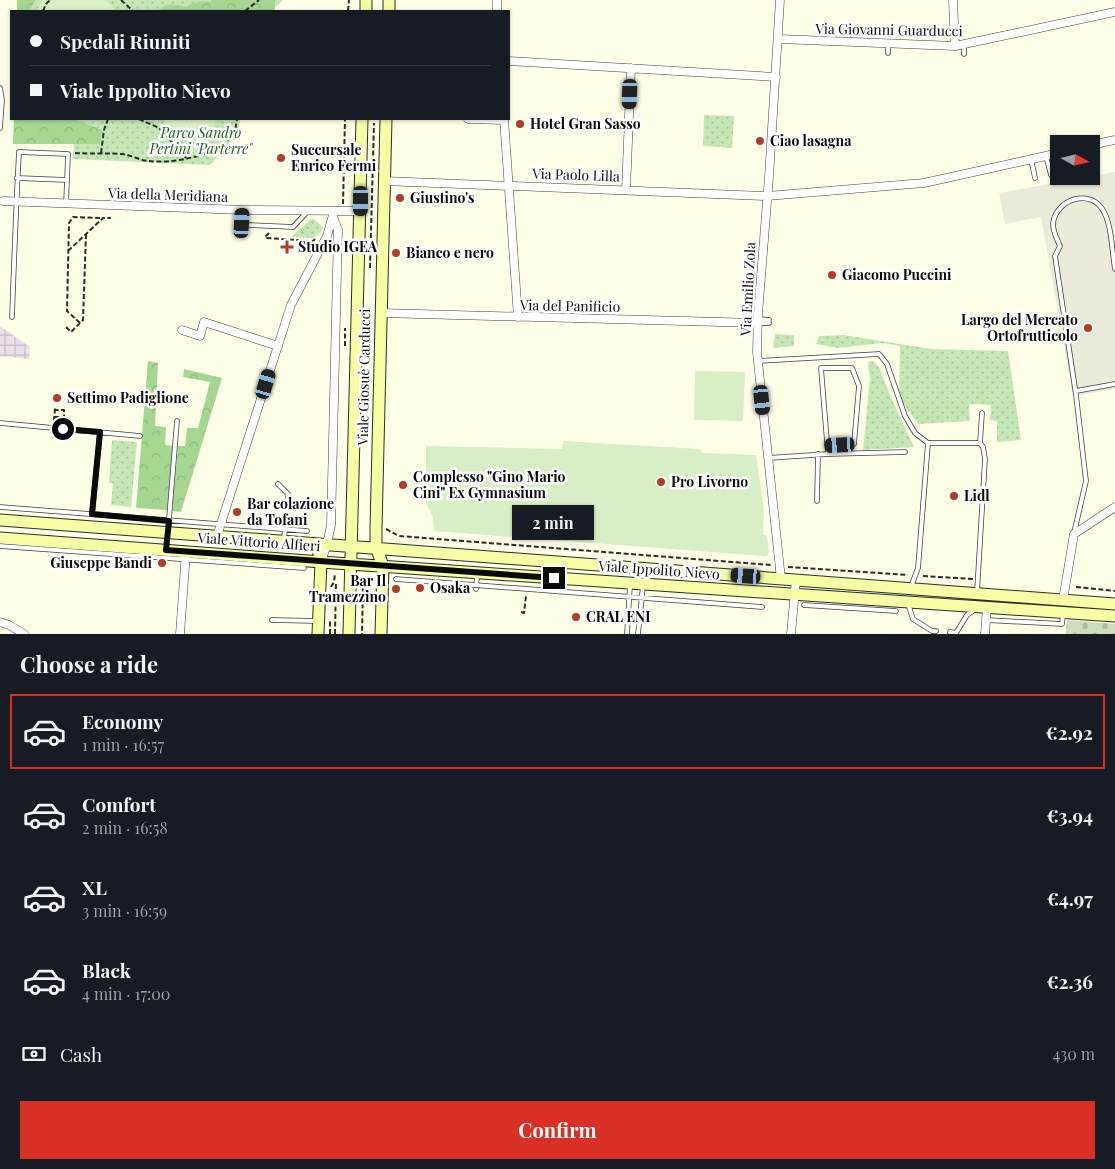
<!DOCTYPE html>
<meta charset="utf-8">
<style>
:root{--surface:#171b24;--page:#242831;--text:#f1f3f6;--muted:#9ea1a6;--line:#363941;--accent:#d93025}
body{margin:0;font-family:"Playfair Display",serif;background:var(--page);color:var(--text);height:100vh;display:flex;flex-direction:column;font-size:19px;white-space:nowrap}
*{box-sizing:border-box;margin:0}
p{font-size:16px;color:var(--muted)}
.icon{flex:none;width:28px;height:28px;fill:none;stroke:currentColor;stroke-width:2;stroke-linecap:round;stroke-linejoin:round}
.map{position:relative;height:634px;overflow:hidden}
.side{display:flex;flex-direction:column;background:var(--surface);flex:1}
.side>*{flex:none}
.hud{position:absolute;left:10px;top:10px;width:500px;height:110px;border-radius:0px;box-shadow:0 1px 4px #0004;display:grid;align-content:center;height:110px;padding:0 20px;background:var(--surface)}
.needle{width:32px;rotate:98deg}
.tools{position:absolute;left:1050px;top:135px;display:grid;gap:10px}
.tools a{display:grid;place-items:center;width:50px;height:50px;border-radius:0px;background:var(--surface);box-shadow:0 1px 4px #0004;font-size:25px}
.end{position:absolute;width:22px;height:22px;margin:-11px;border:6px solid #0a0a0a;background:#fff;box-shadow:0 0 0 2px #fff}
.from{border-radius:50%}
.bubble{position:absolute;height:35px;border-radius:0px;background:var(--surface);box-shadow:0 1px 4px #0004;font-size:16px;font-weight:700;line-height:35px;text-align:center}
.car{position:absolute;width:15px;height:30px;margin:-15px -8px;border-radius:6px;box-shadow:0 0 4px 1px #0007;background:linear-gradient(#222 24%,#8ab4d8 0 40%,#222 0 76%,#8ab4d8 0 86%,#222 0)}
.hud b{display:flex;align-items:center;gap:18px;height:48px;font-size:19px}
.hud b+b{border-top:1px solid var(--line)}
.hud i{width:12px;height:12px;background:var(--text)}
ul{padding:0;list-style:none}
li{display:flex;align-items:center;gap:15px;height:75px;margin:0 10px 8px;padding:0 10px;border:2px solid transparent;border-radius:0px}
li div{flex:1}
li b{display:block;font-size:19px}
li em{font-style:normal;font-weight:700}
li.current{border-color:var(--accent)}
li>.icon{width:45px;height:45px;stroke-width:1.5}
h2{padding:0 20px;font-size:22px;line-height:60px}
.pay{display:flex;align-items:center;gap:12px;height:55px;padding:0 20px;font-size:19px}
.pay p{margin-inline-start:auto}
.action{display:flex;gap:10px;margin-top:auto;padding:10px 20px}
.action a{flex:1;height:58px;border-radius:0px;background:var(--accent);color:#fff;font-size:20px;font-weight:700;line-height:58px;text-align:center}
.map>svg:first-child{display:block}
.industrial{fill:url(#industrial-grid)}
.green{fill:url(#green-dots)}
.forest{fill:url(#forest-crowns)}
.cemetery{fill:url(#cemetery-stones)}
.pitch{fill:#d8eec5}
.plaza{fill:#ecebd9}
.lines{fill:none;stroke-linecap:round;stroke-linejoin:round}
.lane-casing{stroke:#3d3d3d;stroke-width:5.5}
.street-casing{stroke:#3d3d3d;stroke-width:9}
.secondary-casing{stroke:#2c2c2c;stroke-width:13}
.path{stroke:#2c2c2c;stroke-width:2;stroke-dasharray:5 2.5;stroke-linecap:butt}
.lane{stroke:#fff;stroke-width:4}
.street{stroke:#fff;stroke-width:8}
.secondary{stroke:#f6fda4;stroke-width:11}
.route{stroke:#0a0a0a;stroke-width:6}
.poi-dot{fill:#b63b26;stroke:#fff;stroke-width:2}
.labels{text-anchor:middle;stroke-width:5;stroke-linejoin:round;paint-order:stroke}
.street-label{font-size:14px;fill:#0a0a0a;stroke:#fff}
.poi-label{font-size:14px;font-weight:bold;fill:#0a0a0a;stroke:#fff;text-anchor:start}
.park-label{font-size:14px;font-style:italic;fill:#1e601d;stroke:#fff}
</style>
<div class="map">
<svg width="1115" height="634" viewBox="0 0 1115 634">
<defs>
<pattern id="industrial-grid" width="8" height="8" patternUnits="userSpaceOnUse" patternTransform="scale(1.25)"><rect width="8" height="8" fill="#eadee9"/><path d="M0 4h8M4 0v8" fill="none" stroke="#c7bdc6"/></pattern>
<pattern id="green-dots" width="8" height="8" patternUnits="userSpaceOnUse" patternTransform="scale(1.25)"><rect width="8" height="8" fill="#c4e7b4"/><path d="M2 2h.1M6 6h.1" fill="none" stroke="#a7c599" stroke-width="1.8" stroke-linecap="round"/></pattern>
<pattern id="forest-crowns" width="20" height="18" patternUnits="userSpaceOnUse" patternTransform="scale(1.25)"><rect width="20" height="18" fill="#a5d793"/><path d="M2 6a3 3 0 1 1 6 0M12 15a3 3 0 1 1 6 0" fill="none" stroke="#8db77d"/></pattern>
<pattern id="cemetery-stones" width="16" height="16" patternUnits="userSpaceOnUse" patternTransform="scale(1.25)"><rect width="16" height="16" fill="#ccdebc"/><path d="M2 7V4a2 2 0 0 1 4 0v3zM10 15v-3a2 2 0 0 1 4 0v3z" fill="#aebda0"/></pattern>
</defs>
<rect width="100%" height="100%" fill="#ffffe8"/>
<!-- industrial -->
<path class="industrial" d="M0,326l30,21 -1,12 -29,-3z"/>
<!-- green -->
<path class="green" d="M29,0h254l-6,6 -21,5h-234z
M704,115l30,1 -2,32 -29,-2z
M16,119h224l-1,14 -29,32 -137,-6 1,-20z
M311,219h3l10,9 -10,10 -23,-1z
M775,334l19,1v11l-21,2z
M844,335l87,14 77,2 13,89 -24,2v-21l-7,-1 1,-15 -22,-1 1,17 -52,3 -19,-26 1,-52 -18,-3 -45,5 -21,-4 3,-8z
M873,361l6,6 13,33 22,47 -51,3 7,-71 -2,-17z
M112,440l25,2 -6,65 -20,-2 2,-22h-4z"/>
<!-- forest -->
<path class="forest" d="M17,0h19l-7,11h-12z
M212,0h63v9l-2,2h-26l-3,-2 -1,2h-84c7,-9 17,-6 27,-4 7,-5 16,-7 24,-5z
M14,119h60l28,11 -2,14h-87z
M148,361l10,2 -3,63 11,1 -1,18 8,1 -6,64 -31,-2z
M184,369l38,9 -41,134 -9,-1 6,-65h7l2,-18h11l12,-46 -27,-5z"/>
<!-- cemetery -->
<path class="cemetery" d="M1067,620l48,4v10h-49z"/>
<!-- pitch -->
<path class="pitch" d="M43,0h63l11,11h-81z
M161,119h55v1c-1,7 -4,13 -10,17 -18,12 -33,-8 -45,-18z
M695,371l50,1 -2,49 -49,-1z
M563,441l136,8 4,4 53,2 8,55 -1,24 4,2 2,16 -2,4h-4l-329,-25 -1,-14 -7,-14v-57l136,3z"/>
<!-- plaza -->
<path class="plaza" d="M1115,172v72l-4,1 4,22v122l-42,7 -32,-179 -36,7 -6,-31z"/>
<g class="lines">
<!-- lane casing -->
<g class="lane-casing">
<path id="lane" d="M964,45v9
M888,53v-9
M0,88l2,12 -2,28
M1046,156l5,19
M1031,159l4,19
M66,204l1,-24
M243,211v12l6,2 44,2 14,-15
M12,317c2,-55 4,-110 7,-165l49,2 -1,26 -50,-2
M759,319l10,1
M758,323h11
M758,361l121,-7 8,10 18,52 10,17 13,10h52
M1076,391l39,-7
M0,423l140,13
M828,454l77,-2
M768,458l60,-4 -7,-86h31l7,18 -5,58 -27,1
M278,484l10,10 -4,46
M817,501l1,-47
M0,507l307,24
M92,514l8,-82
M168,531l9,-110
M1074,533l12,-52 -10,-86 -21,-139 5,-10c-3,-7 -7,-14 -7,-22 2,-25 39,-37 51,-12 8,15 8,40 11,57
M0,546l304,22
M396,579l366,28
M911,587l7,-19 10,-125
M476,589l1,-14
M977,592l8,-133 -2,-12 -3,-4 2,-30
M908,604l5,15 19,12h4
M804,605l92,6
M272,620l45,1
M986,620l76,4 1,-9
M950,632l6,1 11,-18 7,-5
M627,634l3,-49
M638,634l5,-48"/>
</g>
<!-- street casing -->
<g class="street-casing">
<path id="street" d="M497,0v11
M780,0l-11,177 -11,137 -1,38 24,227
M953,0l2,46
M779,39l176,7 160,-34
M509,61l267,16
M468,119l36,1
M504,119l14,198
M1091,145l24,-5
M384,181l383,15 157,-13 135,-30
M626,190l5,-122
M3,201l240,9 118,1
M381,313l377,10
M182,330l18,6 4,-14 74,24
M217,536l74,-231 36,-69 6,-21
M321,562l6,-18 4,-19 7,-295 -5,-13
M1063,600l11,-66 41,-27
M0,622l9,3 15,9
M180,634l6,-82
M791,634l5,-54
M985,634l2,-27"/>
</g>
<!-- secondary casing -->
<g class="secondary-casing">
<path id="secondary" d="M366,11v-11
M389,11v-11
M0,520l1115,84
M0,538l335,25 780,53
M314,544l4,6 3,12 -3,72
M349,634l13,-515
M381,634l2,-68 -7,-19v-19l10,-409"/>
</g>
<!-- path -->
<path class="path" d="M121,0l12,11
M43,11l3,-7 4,-4
M245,11l14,-11
M348,11l1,-11
M139,119l20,9 27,30
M75,153c15,1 31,0 47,1 9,1 17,6 26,7 24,3 71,-5 85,-27 3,-4 3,-10 4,-15
M101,153l3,-23 4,-11
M343,204l2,-85
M269,233l-4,4 1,1 47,3 2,-2
M68,251l35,-33h7v-1
M370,268l4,-145
M80,323l-13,-12 2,-88 4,-6 30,1
M66,327l5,5 12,-12 3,-86
M345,346v-18
M54,417h10v-7h-9
M54,421l1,-13
M386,529l13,7 372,29
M788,567l120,8
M923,576l50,3
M360,583l3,1 -1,50
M363,584l10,1
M331,587l3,-5 1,-9
M1076,587l39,4
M521,612l3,1 2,-17
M330,634v-13
M335,634l1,-52"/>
<!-- lane -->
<use href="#lane" class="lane"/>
<!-- street -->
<use href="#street" class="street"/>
<!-- secondary -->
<use href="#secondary" class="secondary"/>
</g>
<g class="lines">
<!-- route -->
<path class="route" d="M63,429l37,3 -8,82 77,7 -3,29 388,28"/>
</g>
<!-- markers -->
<g class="poi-dot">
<circle cx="520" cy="124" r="5"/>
<circle cx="760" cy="141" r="5"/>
<circle cx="281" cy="158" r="5"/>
<circle cx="400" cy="198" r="5"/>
<path d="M284.5 239.5h5v5h5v5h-5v5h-5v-5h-5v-5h5z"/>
<circle cx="396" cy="253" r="5"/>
<circle cx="832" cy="275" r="5"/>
<circle cx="1088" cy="328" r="5"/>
<circle cx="57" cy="398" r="5"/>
<circle cx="661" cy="482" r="5"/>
<circle cx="403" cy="485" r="5"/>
<circle cx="954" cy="496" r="5"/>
<circle cx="237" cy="512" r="5"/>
<circle cx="162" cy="563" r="5"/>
<circle cx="420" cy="588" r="5"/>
<circle cx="396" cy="589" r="5"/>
<circle cx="576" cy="617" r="5"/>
</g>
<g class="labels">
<!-- street labels -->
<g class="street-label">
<text transform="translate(889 30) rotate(1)" y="5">Via Giovanni Guarducci</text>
<text transform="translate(576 175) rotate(2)" y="5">Via Paolo Lilla</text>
<text transform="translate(168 195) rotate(2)" y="5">Via della Meridiana</text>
<text transform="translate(748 289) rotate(-87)" y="5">Via Emilio Zola</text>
<text transform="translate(570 306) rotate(1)" y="5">Via del Panificio</text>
<text transform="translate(364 377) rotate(-89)" y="5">Viale Giosuè Carducci</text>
<text transform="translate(259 542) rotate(4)" y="5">Viale Vittorio Alfieri</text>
<text transform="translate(659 570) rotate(4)" y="5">Viale Ippolito Nievo</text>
</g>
<!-- poi labels -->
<g class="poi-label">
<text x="530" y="129">Hotel Gran Sasso</text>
<text x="770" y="146">Ciao lasagna</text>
<text x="291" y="155">Succursale<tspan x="291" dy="16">Enrico Fermi</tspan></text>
<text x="410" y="203">Giustino's</text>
<text x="298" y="252">Studio IGEA</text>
<text x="406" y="258">Bianco e nero</text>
<text x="842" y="280">Giacomo Puccini</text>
<text x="1078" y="325" text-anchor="end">Largo del Mercato<tspan x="1078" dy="16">Ortofrutticolo</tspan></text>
<text x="67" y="403">Settimo Padiglione</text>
<text x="413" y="482">Complesso "Gino Mario<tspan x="413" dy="16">Cini" Ex Gymnasium</tspan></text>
<text x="671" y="487">Pro Livorno</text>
<text x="964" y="501">Lidl</text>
<text x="247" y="509">Bar colazione<tspan x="247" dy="16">da Tofani</tspan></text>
<text x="152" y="568" text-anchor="end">Giuseppe Bandi</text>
<text x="386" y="586" text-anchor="end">Bar Il<tspan x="386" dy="16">Tramezzino</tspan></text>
<text x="430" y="593">Osaka</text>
<text x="586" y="622">CRAL ENI</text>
</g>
<!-- park labels -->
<g class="park-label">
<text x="201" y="138">Parco Sandro<tspan x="201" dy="16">Pertini "Parterre"</tspan></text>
</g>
</g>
</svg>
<div class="tools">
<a><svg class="needle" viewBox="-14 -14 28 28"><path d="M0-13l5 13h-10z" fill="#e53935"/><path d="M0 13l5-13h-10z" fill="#9ea1a6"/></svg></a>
</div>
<i class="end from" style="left:63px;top:429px"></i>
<i class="end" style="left:554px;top:578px"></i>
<div class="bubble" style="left:512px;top:505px;width:82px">2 min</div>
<i class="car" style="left:630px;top:94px;rotate:182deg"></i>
<i class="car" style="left:361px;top:201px;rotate:180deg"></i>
<i class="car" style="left:242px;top:223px;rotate:3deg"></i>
<i class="car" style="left:266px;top:384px;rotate:17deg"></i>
<i class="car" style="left:762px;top:400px;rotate:174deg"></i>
<i class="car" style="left:840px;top:445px;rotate:267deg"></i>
<i class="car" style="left:746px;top:576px;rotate:274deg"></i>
<div class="hud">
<b><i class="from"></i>Spedali Riuniti</b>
<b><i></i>Viale Ippolito Nievo</b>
</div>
</div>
<section class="side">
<h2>Choose a ride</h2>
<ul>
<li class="current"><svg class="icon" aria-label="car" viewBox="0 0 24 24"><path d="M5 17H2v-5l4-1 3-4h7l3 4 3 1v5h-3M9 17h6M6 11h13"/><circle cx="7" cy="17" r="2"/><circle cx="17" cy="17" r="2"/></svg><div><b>Economy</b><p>1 min · 16:57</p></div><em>€2.92</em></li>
<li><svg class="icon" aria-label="car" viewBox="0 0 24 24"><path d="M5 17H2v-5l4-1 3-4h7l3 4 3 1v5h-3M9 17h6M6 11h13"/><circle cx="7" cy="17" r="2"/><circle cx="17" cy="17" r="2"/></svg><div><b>Comfort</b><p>2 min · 16:58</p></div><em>€3.94</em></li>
<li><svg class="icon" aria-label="car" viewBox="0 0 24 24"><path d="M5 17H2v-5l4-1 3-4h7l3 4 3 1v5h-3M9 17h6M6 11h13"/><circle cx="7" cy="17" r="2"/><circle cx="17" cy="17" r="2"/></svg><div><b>XL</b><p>3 min · 16:59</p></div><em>€4.97</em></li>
<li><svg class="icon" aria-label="car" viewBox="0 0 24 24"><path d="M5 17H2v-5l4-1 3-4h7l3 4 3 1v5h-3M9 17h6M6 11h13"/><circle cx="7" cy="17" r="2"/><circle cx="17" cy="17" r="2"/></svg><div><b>Black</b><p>4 min · 17:00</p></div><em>€2.36</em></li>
</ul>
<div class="pay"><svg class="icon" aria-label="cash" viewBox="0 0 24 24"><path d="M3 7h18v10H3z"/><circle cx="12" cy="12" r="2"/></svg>Cash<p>430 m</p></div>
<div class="action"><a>Confirm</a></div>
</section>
